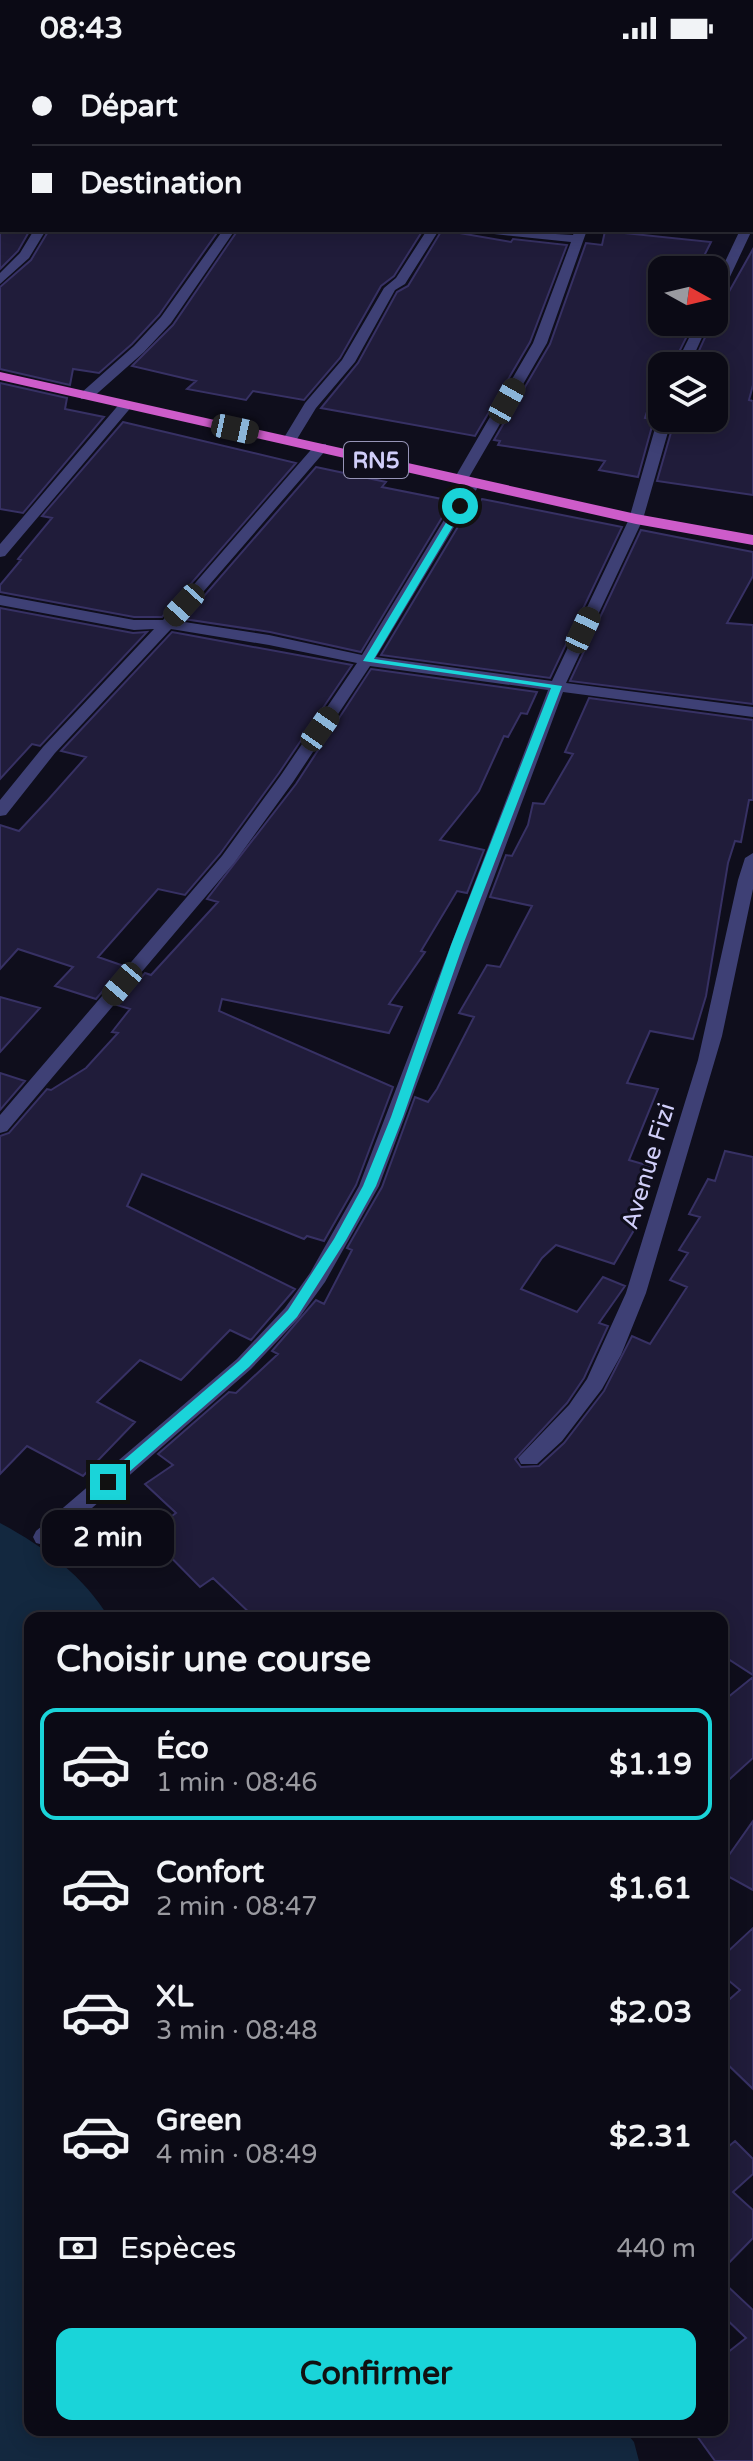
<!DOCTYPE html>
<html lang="fr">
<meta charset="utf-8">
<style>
:root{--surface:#0b0a15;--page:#191822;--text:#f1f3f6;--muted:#9a9aa0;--line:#2b2b34;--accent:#1ad4d9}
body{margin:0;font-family:"Varela Round",sans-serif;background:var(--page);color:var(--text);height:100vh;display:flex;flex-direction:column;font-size:30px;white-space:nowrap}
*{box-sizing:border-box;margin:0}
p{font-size:26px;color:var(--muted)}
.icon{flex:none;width:44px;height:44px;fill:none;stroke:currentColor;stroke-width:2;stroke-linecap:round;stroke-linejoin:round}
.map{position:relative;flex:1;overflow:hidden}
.details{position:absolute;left:24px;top:1556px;width:704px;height:824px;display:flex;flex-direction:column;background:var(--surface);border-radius:16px;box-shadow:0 4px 20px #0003,0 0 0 2px var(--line)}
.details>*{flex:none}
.guide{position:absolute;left:0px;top:0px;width:754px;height:176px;box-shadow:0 4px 20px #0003,0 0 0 2px var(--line);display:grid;align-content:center;height:176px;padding:0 32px;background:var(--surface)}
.needle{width:52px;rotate:98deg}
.buttons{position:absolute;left:648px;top:200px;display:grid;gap:16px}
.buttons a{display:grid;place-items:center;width:80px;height:80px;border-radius:16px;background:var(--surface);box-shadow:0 4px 20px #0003,0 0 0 2px var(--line);font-size:40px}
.end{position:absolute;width:36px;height:36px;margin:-18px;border:10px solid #1ad4d9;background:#111;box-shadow:0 0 0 4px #111}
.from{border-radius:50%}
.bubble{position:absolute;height:56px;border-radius:16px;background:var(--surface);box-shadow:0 4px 20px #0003,0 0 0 2px var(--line);font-size:26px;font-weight:800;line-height:56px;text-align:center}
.car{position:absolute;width:24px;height:48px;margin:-24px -12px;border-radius:10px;box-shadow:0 0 6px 2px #0007;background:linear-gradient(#222 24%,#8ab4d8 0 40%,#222 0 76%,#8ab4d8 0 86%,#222 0)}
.guide b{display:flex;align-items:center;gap:28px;height:76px;font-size:30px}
.guide b+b{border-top:2px solid var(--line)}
.guide i{width:20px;height:20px;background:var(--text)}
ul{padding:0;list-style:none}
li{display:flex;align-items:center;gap:24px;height:112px;margin:0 16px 12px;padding:0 16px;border:4px solid transparent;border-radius:16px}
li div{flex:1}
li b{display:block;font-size:30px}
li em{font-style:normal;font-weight:800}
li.on{border-color:var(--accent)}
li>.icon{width:72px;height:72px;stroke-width:1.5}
h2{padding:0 32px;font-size:36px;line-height:96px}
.pay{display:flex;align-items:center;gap:20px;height:88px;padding:0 32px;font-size:30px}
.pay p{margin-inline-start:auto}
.button{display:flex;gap:16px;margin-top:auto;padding:16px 32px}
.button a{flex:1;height:92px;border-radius:16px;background:var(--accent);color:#111;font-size:32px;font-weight:800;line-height:92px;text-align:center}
.status{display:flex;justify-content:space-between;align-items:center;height:56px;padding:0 40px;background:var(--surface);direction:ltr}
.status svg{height:22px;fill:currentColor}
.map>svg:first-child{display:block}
.water{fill:#13283f}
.building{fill:#201c3a;stroke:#373164;stroke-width:2}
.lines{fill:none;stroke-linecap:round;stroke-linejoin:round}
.minor{fill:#3e4075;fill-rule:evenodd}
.trunk{fill:#cd5cca;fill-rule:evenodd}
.route{fill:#1ad4d9}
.labels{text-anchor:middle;stroke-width:6;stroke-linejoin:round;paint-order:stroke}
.shield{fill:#0f0e1c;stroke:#9694b7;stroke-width:2}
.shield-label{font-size:22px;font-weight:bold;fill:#d0cef9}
.street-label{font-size:24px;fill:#d0cef9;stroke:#0f0e1c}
</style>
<div class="status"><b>08:43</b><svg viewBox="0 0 49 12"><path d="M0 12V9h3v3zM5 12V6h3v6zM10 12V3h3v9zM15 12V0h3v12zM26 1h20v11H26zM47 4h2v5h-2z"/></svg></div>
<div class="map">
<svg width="753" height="2405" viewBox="0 0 753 2405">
<rect width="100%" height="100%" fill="#0f0e1c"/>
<!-- water -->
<path class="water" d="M0,1467c43,23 84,53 109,95h-79v812h594l10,12 5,19h-639z"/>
<!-- building -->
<path class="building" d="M0,174h30l-12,21 -18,18z
M49,174h170l-60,85 -27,29 -33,29 -26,-4 -3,16 -70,-16v-82l31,-27z
M238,174h185l-29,46 -13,10 -41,72 -36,42 -51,-9 -7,9 -59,-11 9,-8 -64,-15 41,-41z
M442,174l69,12 2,-3 54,6 -37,97 -55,94 -154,-28 37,-45 39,-71 11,-6z
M605,175l106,11 -14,28h-35v52h32l-22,44h-10l-17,52 9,1 -16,58 -39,-7 6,-9 -107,-16 2,-4 -6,-1 56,-96 36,-101 16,2z
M753,193v136l-4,15 4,1v94l-96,-14 17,-59 19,3 3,-7h18v-52h-22l20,-44z
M0,327l67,15 -2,11 39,8 -81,96 -23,-4z
M123,366l173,41 -134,154h-28l-134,-25v-7l21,-25 -3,-1 34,-41 -10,-2z
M316,411l70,15 -4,5 70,14 -91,151 -91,-20 -86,-13z
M482,443l140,28 -72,151 -169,-23 90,-150 5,1z
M641,474l112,22v24l-26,47 26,2v79l-183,-23z
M0,552l133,25 14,-1 -107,114 -8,-2 -32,35z
M172,576l180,33 -73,108 -59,81 -35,41 -27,-6 -60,68 26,9 -28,33 -41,-13 18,-19 -55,-18 -18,20v-144l19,6 28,-30 39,-44 -25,-6z
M371,613l166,23 -10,22 -6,-1 -13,24 -4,-1 -25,55 -39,49 44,10 -17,43 -10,-2 -36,60 4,1 -36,52 13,3 -13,26 -167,-34 -3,12 174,76 -37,98 -32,56 -17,-5 -3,3 -162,-65 -15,32 168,83 -44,51 -21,-10 -49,50 -41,-20 -43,42 38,20 -52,54 -56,-30 -27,28v-338l9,-3 38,-44 4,1 35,-22 32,-35 -6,-1 18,-23 -13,-4 28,-32 6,2 67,-73 -11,-3 89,-115z
M589,642l164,22v80h-4l-8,42 -6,-1 -7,22 -22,133 -13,43 -43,-8 -23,52 31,6 -29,71 28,8 -30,54 10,3 -23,39 -58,-19 -14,13 -21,31 56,23 26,-35 22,9 -26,37 9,3 -24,52 -17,25 -52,56 6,8 18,-1 25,-23 40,-52 28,-55 18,8 37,-57 -17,-7 18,-27 -9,-3 21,-33 -11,-3 19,-35 7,2 10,-30 28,6v518l-31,-20v-37h-467l-42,-40 -13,9 -52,-53 28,-21 -31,-29 28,-19 -15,-11 71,-62 7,1 42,-39 -6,-3 44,-51 8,4 28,-54 -5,-2 35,-61 33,-90 13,5 9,-13 37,-72 -15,-4 28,-48 13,2 32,-61 -42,-9 16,-42 6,1 16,-31 5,-22 11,1 29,-50 -8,-2z
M0,941l40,11 -40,44z
M0,1017l25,8 -25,29z
M753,1621v81l-31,28v-84z
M753,1765v69l-31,-17v-8z
M753,1872v161l-31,-30v-53l18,-16 -18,-15v-18z
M735,2085l18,18v15l-20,18 20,18v28l-31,32v-118z
M722,2225l31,29v151h-38l-18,-25 9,-6h16v-73l24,-19 -24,-23z"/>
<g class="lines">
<!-- minor -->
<path class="minor" d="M0,17h2v6h-2z
M752,39h1v6h-1z
M0,119h2v8h-2z
M753,155v9l-1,1v-9z
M34,174h12l-17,28 -29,26v-11l20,-20z
M223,174h12l-64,93 -27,29 -53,47h-10v-6l53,-47 27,-29z
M427,174h12l-34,54 -10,6 -40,72 -39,46 -22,36h-10l-2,-3 23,-38 37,-43 42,-72 12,-10z
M488,174l85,5 2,-5h12l-40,113 -79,136 -7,4 -7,-4 79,-136 38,-101 -77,-8z
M740,174h12l-32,68 -6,4v-17z
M697,266h12l-20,44h-14z
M121,346l12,3 -128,151 -5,1v-13z
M662,359v3h10l-29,101 -77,164 187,24v10l-190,-25 -184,494 -54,96 -26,36 -48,51 -199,174 -8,2 -8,-2 -3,-6 3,-6 201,-172 48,-51 25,-35 49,-87 189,-496 -178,-24 -77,116 -59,81 -227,268 -7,2v-18l222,-259 59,-81 76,-112 -88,-18 -98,-16 -116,124 -49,62 -6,1v-16l43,-53 111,-118 -20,1 -134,-25v-10l134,25h29l153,-176h10v6l-148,171 91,14 93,20 105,-173 7,-4 7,4 -105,175 176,24 77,-162 29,-101z
M753,797v36l-31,147 -76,257 -25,62 -19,34 -40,52 -25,23h-16l-3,-6 51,-53 18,-26 39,-86 72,-233 40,-180 7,-22z"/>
<!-- trunk -->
<path class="trunk" d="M0,316l636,142 117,21v10l-117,-21 -636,-144z"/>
</g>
<!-- route -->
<path class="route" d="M460,448l5,2 -91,153 188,27 -99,259 -60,172 -27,69 -30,54 -49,77 -48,50 -136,119h-10v-8l136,-117 49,-51 46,-71 29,-53 28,-69 60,-172 100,-257 -188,-27 93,-155z"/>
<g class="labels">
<!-- shield labels -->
<rect class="shield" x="344" y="386" width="64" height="36" rx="6"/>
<g class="shield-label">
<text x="376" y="412">RN5</text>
</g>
<!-- street labels -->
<g class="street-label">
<text transform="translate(648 1110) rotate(-73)" y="8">Avenue Fizi</text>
</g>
</g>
</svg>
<div class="buttons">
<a><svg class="needle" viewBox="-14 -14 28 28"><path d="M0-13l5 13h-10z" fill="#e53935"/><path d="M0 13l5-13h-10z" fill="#9a9aa0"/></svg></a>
<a><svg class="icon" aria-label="layers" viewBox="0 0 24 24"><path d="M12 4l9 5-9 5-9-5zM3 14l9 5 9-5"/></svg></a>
</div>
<i class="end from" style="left:460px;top:450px"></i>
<i class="end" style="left:108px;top:1426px"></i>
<div class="bubble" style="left:42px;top:1454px;width:132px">2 min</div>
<i class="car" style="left:507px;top:345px;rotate:29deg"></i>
<i class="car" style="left:235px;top:373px;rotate:102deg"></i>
<i class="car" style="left:184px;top:549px;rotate:222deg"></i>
<i class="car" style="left:583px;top:574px;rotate:25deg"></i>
<i class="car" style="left:320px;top:673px;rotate:35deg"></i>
<i class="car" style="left:122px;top:928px;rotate:220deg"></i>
<div class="guide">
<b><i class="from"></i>Départ</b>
<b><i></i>Destination</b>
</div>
<section class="details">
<h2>Choisir une course</h2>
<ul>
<li class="on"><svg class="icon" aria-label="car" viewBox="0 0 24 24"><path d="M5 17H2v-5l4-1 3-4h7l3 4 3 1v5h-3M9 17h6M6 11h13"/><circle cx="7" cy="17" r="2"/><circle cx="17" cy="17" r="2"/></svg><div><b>Éco</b><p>1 min · 08:46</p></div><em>$1.19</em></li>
<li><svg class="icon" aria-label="car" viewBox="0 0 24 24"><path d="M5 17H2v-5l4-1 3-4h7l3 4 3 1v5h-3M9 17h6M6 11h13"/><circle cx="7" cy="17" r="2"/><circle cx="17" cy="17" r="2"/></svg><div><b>Confort</b><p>2 min · 08:47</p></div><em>$1.61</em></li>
<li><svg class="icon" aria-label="car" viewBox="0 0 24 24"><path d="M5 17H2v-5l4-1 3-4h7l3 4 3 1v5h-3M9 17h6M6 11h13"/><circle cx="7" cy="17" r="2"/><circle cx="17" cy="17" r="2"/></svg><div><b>XL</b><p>3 min · 08:48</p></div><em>$2.03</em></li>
<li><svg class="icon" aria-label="car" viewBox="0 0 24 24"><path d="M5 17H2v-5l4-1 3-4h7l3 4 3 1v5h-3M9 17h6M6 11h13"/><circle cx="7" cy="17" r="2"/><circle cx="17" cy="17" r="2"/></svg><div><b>Green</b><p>4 min · 08:49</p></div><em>$2.31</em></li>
</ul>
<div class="pay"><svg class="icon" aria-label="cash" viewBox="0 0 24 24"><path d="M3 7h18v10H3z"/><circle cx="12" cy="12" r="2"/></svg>Espèces<p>440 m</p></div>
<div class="button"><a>Confirmer</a></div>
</section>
</div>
